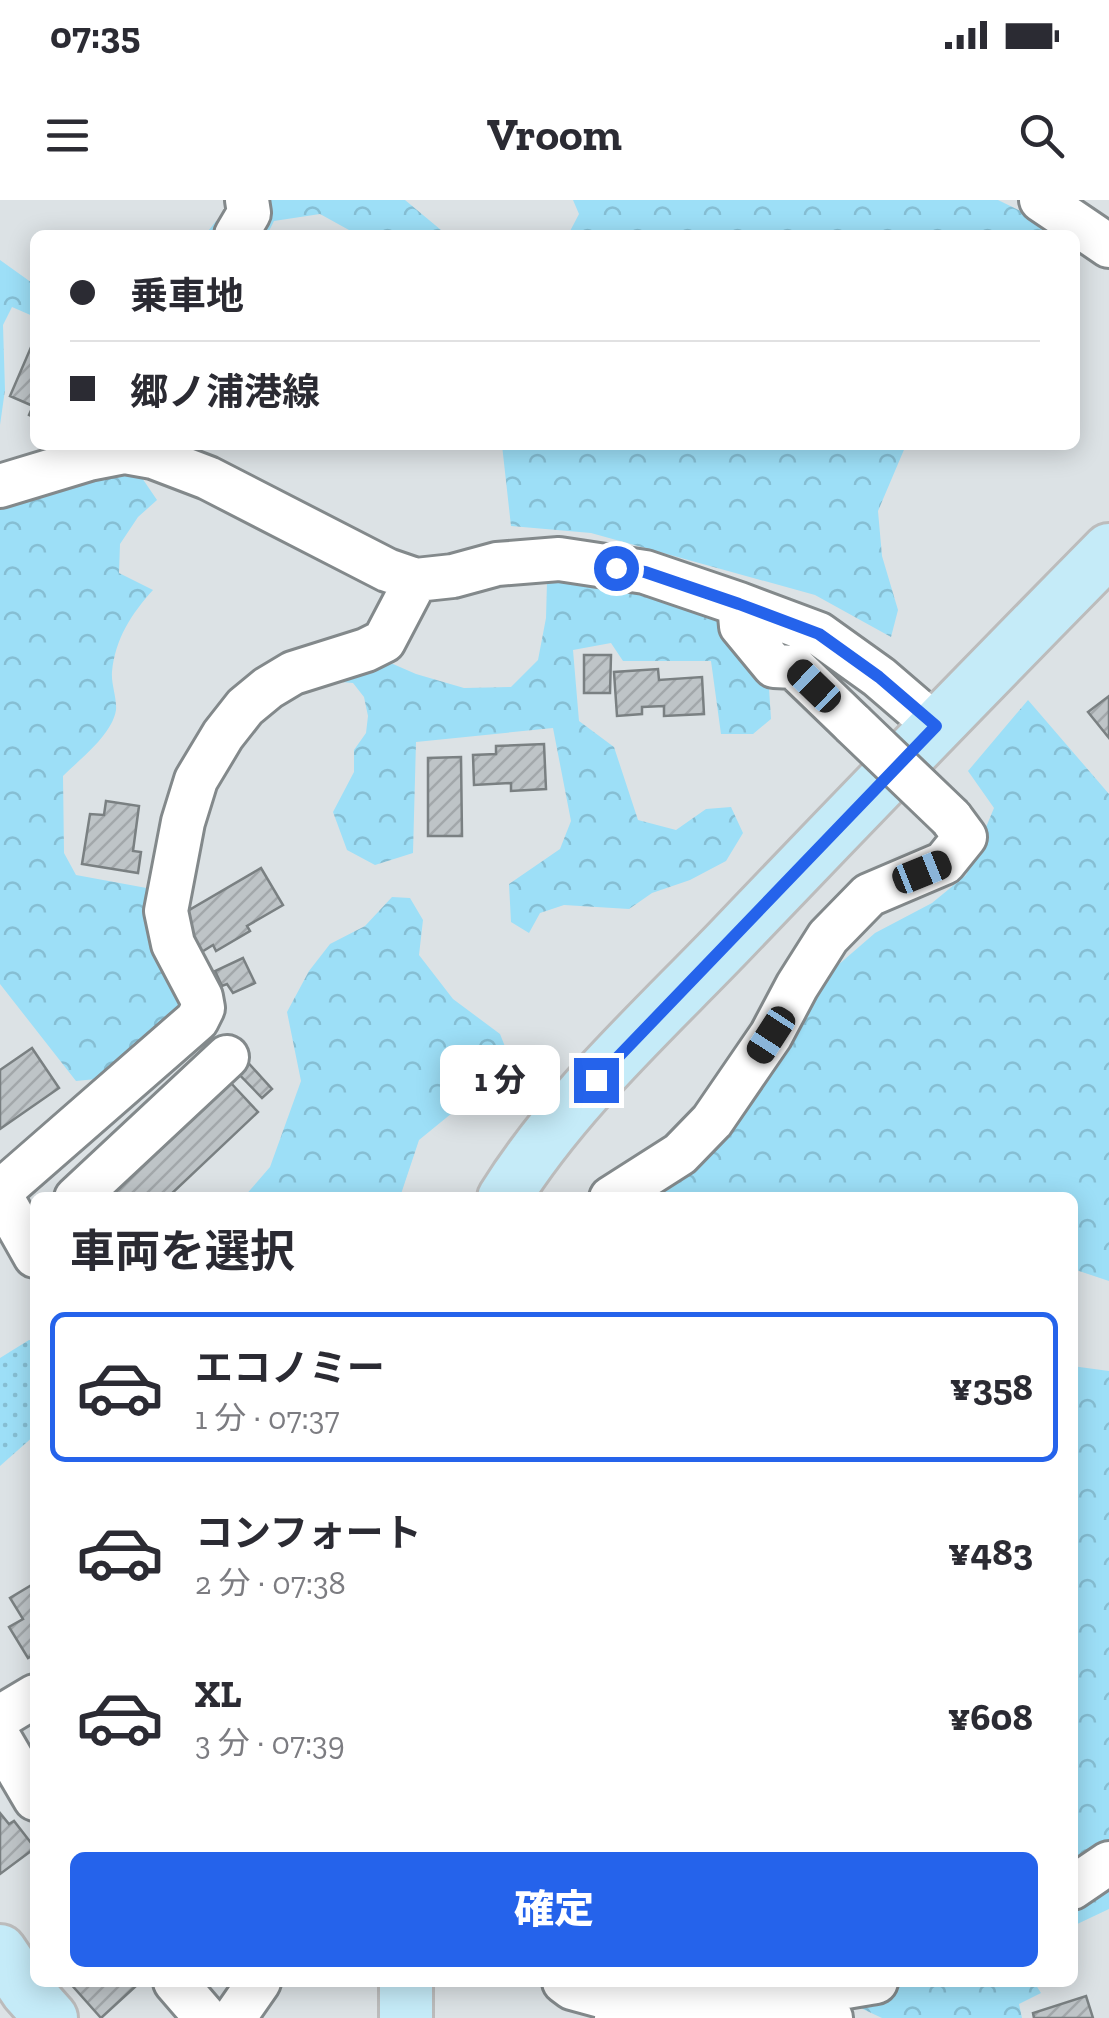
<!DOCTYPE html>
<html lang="ja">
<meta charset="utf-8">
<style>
:root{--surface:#fff;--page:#f2f2f3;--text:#2b2b33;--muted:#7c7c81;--line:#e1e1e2;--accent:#2563eb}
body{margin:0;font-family:"Zilla Slab","Noto Sans JP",serif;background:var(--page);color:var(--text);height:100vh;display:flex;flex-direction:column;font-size:38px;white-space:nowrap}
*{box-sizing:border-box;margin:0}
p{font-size:32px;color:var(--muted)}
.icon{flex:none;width:55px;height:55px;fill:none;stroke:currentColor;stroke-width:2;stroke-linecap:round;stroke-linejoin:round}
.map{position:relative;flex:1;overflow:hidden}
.drawer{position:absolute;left:30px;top:992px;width:1048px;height:795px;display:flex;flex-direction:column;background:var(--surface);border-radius:15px;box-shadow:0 5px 25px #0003}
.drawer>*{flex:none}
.hud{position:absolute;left:30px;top:30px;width:1050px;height:220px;border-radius:15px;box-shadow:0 5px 25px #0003;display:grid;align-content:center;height:220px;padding:0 40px;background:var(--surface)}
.end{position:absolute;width:45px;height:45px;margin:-22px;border:12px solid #2563eb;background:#fff;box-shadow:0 0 0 5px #fff}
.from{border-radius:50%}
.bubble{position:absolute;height:70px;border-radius:15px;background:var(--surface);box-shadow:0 5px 25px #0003;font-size:32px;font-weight:800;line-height:70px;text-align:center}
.car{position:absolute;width:30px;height:60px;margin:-30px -15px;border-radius:12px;box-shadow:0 0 8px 2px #0007;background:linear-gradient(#222 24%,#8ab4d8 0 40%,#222 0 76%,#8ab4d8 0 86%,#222 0)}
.hud b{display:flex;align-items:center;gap:35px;height:95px;font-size:38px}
.hud b+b{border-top:2px solid var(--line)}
.hud i{width:25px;height:25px;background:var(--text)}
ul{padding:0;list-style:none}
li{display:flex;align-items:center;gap:30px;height:150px;margin:0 20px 15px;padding:0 20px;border:5px solid transparent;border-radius:15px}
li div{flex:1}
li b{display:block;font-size:38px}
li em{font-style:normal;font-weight:800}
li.on{border-color:var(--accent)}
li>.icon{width:90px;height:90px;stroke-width:1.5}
h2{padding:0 40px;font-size:45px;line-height:120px}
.primary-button{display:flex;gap:20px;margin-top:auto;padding:20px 40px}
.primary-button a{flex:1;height:115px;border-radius:15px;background:var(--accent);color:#fff;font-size:40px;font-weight:800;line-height:115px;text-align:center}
.status{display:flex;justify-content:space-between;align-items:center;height:70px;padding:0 50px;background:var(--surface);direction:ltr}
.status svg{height:28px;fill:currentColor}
header{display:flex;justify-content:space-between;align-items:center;height:130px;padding:0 40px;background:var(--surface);font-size:45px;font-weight:800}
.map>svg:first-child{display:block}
.forest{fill:url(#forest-crowns)}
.park{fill:url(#park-dots)}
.building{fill:url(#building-hatch);stroke:#7a8082;stroke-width:2.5}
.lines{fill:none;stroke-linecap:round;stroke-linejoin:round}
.minor-casing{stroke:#83898b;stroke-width:48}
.major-casing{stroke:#bcbcbc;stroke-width:58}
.minor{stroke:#fff;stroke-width:42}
.major{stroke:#c5ebf8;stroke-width:52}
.minor-bridge-casing{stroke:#83898b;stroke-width:48;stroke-linecap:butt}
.minor-bridge{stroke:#fff;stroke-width:42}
.route{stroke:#2563eb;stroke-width:12}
</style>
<div class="status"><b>07:35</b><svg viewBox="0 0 49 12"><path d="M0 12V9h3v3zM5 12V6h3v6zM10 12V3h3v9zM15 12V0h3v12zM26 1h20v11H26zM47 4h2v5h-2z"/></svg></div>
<header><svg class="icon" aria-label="menu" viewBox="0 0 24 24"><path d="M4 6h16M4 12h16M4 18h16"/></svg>Vroom<svg class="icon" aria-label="search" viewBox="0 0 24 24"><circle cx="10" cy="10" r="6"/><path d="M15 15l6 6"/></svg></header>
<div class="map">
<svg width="1109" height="1818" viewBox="0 0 1109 1818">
<defs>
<pattern id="forest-crowns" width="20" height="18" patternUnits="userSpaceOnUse" patternTransform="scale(2.5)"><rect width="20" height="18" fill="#9ddff7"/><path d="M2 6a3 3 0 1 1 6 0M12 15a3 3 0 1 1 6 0" fill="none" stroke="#86bed3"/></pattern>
<pattern id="park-dots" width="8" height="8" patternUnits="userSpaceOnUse" patternTransform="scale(2.5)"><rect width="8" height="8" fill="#9ddff7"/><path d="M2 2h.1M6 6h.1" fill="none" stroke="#86bed3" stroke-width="1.8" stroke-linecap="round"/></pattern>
<pattern id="building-hatch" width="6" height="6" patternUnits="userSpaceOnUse" patternTransform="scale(2.5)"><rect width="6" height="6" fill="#bec4c7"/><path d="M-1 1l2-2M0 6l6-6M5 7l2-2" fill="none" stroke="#a2a7aa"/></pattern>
</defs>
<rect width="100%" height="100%" fill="#dce2e5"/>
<!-- forest -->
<path class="forest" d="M260,0h145l36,30 15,5h-98l-38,-21 -46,7 -7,14h-62l11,-14z
M573,0h425l60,29 5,6h-495l11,-21z
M0,60l35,25v32l-23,-10 -9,18 2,65 -5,35z
M502,245h404l-28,66 4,45 16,54 -7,27 -76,-42 -224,-62 -80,-7z
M125,265l15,10 17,25 -19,17 -18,27 -1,29 34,17c-21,23 -38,49 -41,82 -1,12 5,26 4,38 -4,25 -36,49 -53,66l1,77 12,22 76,14 29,115 -85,75 -20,2 -76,-97v-483z
M568,371l144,36 21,23 36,58 2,31 -18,15h-32l-10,-73h-88l-12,-18 -38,7 6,71 35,26 24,73 38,10 30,-21 25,-2 12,26 -17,28 -36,19 -38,13 -23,16 -65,-4 -24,8 -11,20 -18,-11 -2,-38 51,-35 11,-28 -18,-93 -137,14 -3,111 -38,12 -28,-15 -14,-38 21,-40v-22l12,-17 2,-17 -4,-19 -11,-14 -23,-2 10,-11 53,-6 23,10 48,14 47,-1 27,-27 8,-42 1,-36z
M1028,500l81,94v487l-36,-12 -1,-71h-423l29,-18 46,-40 51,-73 40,-82 60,-52 57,-30 34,-28 28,-67 -26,-37z
M392,697l18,1 13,22 -4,35 34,44 47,35 12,30 -93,76 -19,57h-156l26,-30 31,-86 -14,-69 22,-41 21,-27 35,-18z
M1072,1166l37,5v538l-36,17z
M1034,1782l7,11 -22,11 3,14h-140l-75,-35z"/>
<!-- park -->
<path class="park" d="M29,1140l6,1v94l-35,31v-108z"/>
<!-- building -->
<path class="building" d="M35,138v80l-6,-3 4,-9 -23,-10z
M584,455h27l-1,38h-26z
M658,469l1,11 43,-3 2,37 -40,2v-10l-22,1v7l-25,2 -3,-44z
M1109,496v42l-21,-26z
M544,544l2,45 -35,2v-8l-37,2 -1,-30 23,-1v-8z
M461,557l1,79h-34v-78z
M106,601l33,5 -6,45 8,1 -3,21 -56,-9 8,-50 14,1z
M261,668l22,37 -36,21 3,5 -34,20 -3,-6 -13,8 -21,-37z
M243,758l12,25 -22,10 -6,-9 -5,2 -7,-15z
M32,848l27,40 -59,41v-59z
M243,857l29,32 -10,9 -30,-31z
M230,882l28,30 -91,86h-61z
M35,1383v71l-7,4 -19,-31 14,-8 -13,-21z
M0,1613l9,11 5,-3 21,27 -35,26z
M69,1782h66l2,3 -36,33z
M1086,1796l7,22h-59l-1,-5z"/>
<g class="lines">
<!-- minor casing -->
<g class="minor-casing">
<path id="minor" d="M1041,0l68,46
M236,35l13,-22 -2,-13
M0,286l89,-27 36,-7 28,5 55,21 179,92 29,10 37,-4 44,-12 62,-5 86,13 94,32 80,30 60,43 57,49
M739,404l2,22 33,40 20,1 59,57
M0,992l197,-172 6,-12 -2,-11 -28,-53 -7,-33 17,-89 13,-42 27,-45 22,-28 23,-19 25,-15 73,-23 18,-9 32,-61
M0,994l35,62
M76,998l151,-141
M611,998l69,-44 32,-33 59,-86 26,-49 31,-49 41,-42 75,-32 21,-26 -14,-19
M0,1517l35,-21
M0,1539l35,60
M1072,1688l37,-25
M175,1782l31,36
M564,1782l8,6 69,19
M778,1788c31,8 67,-1 98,-6
M234,1818l25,-36
M616,1818c7,-3 15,-7 22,-10 43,-15 135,1 182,6l11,4"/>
</g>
<!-- major casing -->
<g class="major-casing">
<path id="major" d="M504,998c60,-96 147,-175 225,-256 126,-132 252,-262 380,-392
M0,1751l27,40 24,27
M406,1818v-36"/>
</g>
<!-- minor -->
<use href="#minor" class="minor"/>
<!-- major -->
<use href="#major" class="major"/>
<!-- minor-bridge casing -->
<g class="minor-bridge-casing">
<path id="minor-bridge" d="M853,524l98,94"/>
</g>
<!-- minor-bridge -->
<use href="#minor-bridge" class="minor-bridge"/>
</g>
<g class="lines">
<!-- route -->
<path class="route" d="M596,880l340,-354 -57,-49 -60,-43 -80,-30 -94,-32 -29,-4"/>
</g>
</svg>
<i class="end from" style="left:616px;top:368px"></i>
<i class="end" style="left:596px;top:880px"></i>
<div class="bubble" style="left:440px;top:845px;width:120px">1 分</div>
<i class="car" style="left:814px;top:486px;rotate:314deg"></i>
<i class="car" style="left:922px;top:672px;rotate:68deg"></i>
<i class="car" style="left:771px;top:835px;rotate:213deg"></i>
<div class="hud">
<b><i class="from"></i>乗車地</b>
<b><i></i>郷ノ浦港線</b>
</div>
<section class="drawer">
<h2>車両を選択</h2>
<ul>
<li class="on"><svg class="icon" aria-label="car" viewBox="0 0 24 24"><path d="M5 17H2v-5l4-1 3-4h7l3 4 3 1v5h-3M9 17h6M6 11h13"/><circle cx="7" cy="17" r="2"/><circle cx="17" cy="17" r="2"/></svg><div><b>エコノミー</b><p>1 分 · 07:37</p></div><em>¥358</em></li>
<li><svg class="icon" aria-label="car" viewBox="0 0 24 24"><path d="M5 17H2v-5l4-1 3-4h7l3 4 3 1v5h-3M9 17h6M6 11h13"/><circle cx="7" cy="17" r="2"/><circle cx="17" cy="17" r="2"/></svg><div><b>コンフォート</b><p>2 分 · 07:38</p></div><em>¥483</em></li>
<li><svg class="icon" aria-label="car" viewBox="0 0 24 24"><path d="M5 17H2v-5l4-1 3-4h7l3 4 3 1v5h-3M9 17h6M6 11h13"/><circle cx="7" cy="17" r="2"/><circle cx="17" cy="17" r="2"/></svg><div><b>XL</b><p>3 分 · 07:39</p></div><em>¥608</em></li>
</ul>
<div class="primary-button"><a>確定</a></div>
</section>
</div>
